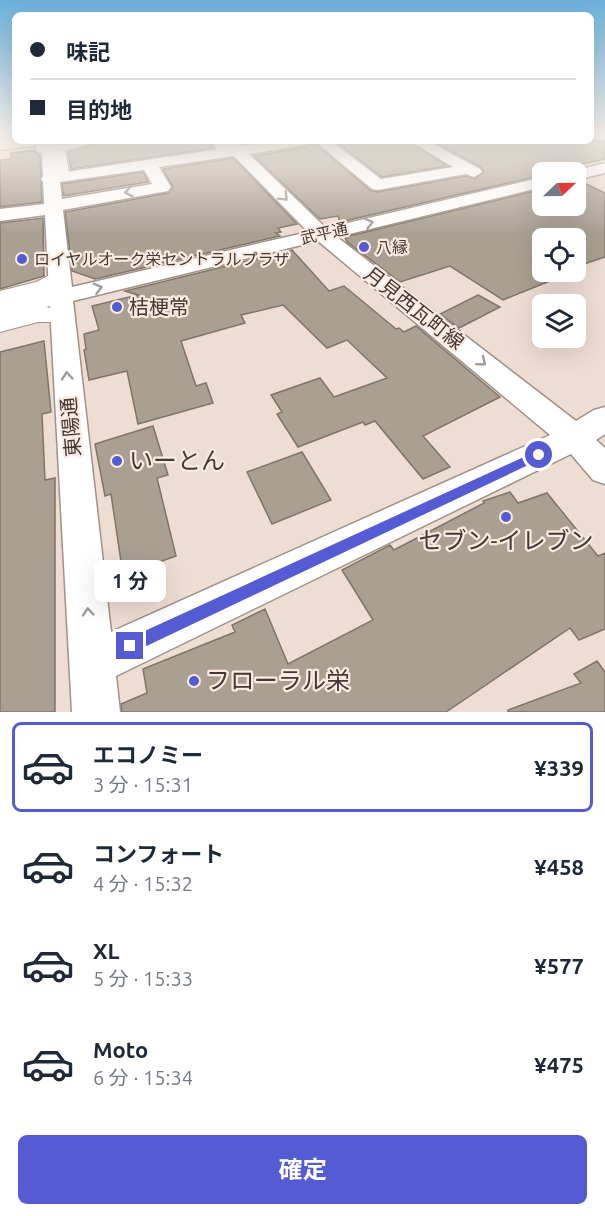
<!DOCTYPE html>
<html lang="ja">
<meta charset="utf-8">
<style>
:root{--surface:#fff;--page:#f6f6f7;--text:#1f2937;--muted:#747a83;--line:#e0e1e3;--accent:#555cd3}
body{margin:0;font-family:Ubuntu,"Noto Sans JP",sans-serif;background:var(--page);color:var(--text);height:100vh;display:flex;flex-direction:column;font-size:22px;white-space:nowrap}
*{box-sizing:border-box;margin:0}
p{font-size:20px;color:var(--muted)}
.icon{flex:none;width:33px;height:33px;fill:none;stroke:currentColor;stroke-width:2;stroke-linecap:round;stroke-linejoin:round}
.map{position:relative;height:712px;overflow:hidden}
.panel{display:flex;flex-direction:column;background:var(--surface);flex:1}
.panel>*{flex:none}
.top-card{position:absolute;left:12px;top:12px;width:582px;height:132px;border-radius:9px;box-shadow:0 6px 24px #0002;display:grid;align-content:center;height:132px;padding:0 18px;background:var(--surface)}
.needle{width:39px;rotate:68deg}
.buttons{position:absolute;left:532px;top:162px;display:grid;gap:12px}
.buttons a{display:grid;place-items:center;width:54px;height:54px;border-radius:9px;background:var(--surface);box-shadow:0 6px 24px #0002;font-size:30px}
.end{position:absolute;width:27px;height:27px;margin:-14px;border:8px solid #555cd3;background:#fff;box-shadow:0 0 0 3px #fff}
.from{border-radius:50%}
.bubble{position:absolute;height:42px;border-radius:9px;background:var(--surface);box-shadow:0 6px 24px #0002;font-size:20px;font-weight:700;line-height:42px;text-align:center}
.top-card b{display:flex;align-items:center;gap:21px;height:57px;font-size:22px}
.top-card b+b{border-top:2px solid var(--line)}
.top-card i{width:15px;height:15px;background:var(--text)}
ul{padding:10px 0 0;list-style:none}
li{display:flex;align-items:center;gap:18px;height:90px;margin:0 12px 9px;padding:0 6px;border:3px solid transparent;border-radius:9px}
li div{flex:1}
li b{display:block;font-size:22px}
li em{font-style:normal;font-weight:700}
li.active{border-color:var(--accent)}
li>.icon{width:54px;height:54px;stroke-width:1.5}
.action{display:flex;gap:12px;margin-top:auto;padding:12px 18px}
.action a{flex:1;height:69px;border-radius:9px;background:var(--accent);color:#fff;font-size:24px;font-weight:700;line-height:69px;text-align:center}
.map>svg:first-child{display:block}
.building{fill:#a9a092;stroke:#7f7668;stroke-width:1.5}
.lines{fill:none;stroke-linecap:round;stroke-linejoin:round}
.pedestrian-casing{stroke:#a19188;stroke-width:2}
.minor-casing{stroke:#a19188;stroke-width:3}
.tertiary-casing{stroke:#a19188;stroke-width:3}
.pedestrian{fill:#fff;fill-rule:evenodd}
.minor{fill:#fff;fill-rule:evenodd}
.tertiary{fill:#fff;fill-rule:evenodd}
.oneway{stroke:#a09c9a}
.route{fill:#555cd3}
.poi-dot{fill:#555cd3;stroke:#fbeae0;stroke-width:2}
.labels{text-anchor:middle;stroke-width:4.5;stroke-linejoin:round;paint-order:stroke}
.far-street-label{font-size:16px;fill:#403935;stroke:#fbeae0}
.far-poi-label{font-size:16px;fill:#403935;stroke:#fbeae0;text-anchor:start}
.poi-label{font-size:20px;fill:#403935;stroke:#fbeae0;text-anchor:start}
.street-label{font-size:20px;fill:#403935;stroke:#fbeae0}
.near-poi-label{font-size:24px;fill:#403935;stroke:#fbeae0;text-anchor:start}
</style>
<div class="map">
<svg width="605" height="712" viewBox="0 0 605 712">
<rect width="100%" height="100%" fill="#eeddd3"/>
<!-- building -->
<path class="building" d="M107,141h101l5,7 -142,21 -3,-17z
M335,141h73l39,25 -65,11z
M433,141h172v18l-49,11 6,2h-19v3l-203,47 -2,-6 -18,3 -66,-63 51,-9 8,-5 58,49 7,1 88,-16 9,3 9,-7 -3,-5z
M29,151h5l6,4 2,47 -42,5v-47l11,-1v-6z
M233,158l64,66 -19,4 3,4 -5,1 4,3 -185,43 -23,-8 -7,-59 103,-19 5,-6 -10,-18z
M143,172l5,10 -84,14 -2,-12z
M580,181l25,12v64l-27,9 3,2 -5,2v-32h-33v34h29l-69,28 -53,-34 -50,16 -53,-40 -2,-5 198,-48v17h33v-24z
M43,218l1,58 -44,13v-66z
M292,250l37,41 15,-5 52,43 3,-1 5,4 12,-6 84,71 -77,39 27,31 -27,12 -48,-58 -10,4 -2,-3 -65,25 -21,-33 5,-2 -11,-17 49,-17 14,19 53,-19 -40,-38 -20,8 -44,-43 -42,10 4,8 -64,18 15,45 10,-3 7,20 -75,21 -11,-53 -38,9 -5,-30 2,-1 -2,-15 15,-4 -7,-24 46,-11 -13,-4z
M478,295l22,12 -41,21 -19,-14z
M44,341l7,71 -9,2 3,66 10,-2v234h-55v-360z
M153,426l15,49 -11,3 19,78 -53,19 -12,-81 -6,2 -10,-52z
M302,452l29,48 -59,24 -25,-52z
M510,492l8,11 29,-10 51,63 7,-3v76l-26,11 -9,-12 -124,84h-324l-1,-8 26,-11 -4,-24 92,-37 -3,-7 33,-16 23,55 85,-44 -31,-50 48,-25 4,5 90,-47 -1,-2z
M597,661l8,11v40h-97v-2l73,-27 -7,-9z"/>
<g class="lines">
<!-- pedestrian casing -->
<g class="pedestrian-casing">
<path id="pedestrian" d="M25,141l19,1 2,8 -5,3 -4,-1 -2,-6 -35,4v-6z
M49,141h10l1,4 19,-4h22l-36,9 4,22 4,3 -6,4 -14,-2 -2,-3z
M210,141h16l7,8 -8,4h-8v-4z
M48,276l8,5 -3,14 -53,14v-18l36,-9z
M41,305l12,4 4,9 -3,4h-16l-38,10v-19z"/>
</g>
<!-- minor casing -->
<g class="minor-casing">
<path id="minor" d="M41,141h14l4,32 167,-25 -6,-7h15l6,5 34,-5h37l-7,4 -56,9 77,74 217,-51v10l-206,50 239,184 18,-11 11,-3v27l-9,6 9,8v36l-12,-4 -22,-26 -455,222 4,36h-48l-22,-406 -50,12v-14l49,-12 -4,-77 -45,6v-12l44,-5 -1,-22 -2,-3 2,-3zM234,156l74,76 -236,55 -9,-77 105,-19 3,-4 -12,-20zM144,170l8,14 -90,15 -2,-17zM318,241l232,194 -439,197 -38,-331z
M315,141h16l50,38 72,-12 -43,-26h18l52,28 2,3 -8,5 -8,-3 -88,16 -6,-1z
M605,163v10l-29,7v-8h-6z"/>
</g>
<!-- tertiary casing -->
<g class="tertiary-casing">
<path id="tertiary" d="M15,135v6h8l-2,3 -21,4v-10z"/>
</g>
<!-- pedestrian -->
<use href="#pedestrian" class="pedestrian"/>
<!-- minor -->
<use href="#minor" class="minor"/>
<!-- tertiary -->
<use href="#tertiary" class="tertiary"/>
</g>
<!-- one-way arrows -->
<defs><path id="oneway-chevron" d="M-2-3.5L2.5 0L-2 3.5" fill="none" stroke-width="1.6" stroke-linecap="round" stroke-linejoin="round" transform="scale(1.5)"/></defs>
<g class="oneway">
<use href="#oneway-chevron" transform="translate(129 192) rotate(170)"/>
<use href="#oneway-chevron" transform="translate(284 197) rotate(45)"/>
<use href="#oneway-chevron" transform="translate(369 223) rotate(-13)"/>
<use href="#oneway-chevron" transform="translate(98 288) rotate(-14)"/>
<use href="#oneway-chevron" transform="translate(482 362) rotate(39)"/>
<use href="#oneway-chevron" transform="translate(67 376) rotate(-95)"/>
<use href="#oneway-chevron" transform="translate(88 612) rotate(-95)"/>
</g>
<!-- sky -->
<linearGradient id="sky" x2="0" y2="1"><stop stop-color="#6bb0da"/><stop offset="0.57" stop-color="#f7f0eb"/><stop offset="1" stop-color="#f7f0eb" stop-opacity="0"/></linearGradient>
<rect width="605" height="234" fill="url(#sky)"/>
<!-- route -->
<path class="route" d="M539,450l4,1v7l-407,193 -6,3 -5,-3 -2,-5 2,-6z"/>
<!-- markers -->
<g class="poi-dot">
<circle cx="364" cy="247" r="6"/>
<circle cx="22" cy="259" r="6"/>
<circle cx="117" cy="307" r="6"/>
<circle cx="117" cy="461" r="6"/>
<circle cx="506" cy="517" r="6"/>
<circle cx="194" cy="681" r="6"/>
</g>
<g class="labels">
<!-- far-street labels -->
<g class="far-street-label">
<text transform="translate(324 233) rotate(-13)" y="6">武平通</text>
</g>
<!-- far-poi labels -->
<g class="far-poi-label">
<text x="376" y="253">八縁</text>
<text x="34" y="265">ロイヤルオーク栄セントラルプラザ</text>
</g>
<!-- poi labels -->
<g class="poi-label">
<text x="129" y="314">桔梗常</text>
</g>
<!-- street labels -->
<g class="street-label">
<text transform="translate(414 308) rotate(38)" y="7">月見西瓦町線</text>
<text transform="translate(71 427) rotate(-95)" y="7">東陽通</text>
</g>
<!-- near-poi labels -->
<g class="near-poi-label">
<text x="129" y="469">いーとん</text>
<text x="506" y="549" text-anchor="middle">セブン-イレブン</text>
<text x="206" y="689">フローラル栄</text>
</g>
</g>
</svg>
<div class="buttons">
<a><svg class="needle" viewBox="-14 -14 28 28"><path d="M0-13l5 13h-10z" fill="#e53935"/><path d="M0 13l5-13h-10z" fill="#747a83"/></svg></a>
<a><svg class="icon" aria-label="locate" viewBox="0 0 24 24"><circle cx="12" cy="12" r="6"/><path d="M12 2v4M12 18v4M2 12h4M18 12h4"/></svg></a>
<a><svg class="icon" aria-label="layers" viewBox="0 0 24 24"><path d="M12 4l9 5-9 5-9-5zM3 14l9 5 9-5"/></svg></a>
</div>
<i class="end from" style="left:539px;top:455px"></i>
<i class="end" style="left:130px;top:646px"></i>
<div class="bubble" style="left:94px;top:560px;width:72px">1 分</div>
<div class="top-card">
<b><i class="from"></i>味記</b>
<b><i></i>目的地</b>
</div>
</div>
<section class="panel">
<ul>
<li class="active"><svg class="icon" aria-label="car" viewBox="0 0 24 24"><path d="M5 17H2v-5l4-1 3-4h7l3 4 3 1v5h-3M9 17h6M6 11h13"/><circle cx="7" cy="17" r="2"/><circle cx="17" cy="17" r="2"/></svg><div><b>エコノミー</b><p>3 分 · 15:31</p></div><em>¥339</em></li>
<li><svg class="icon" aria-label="car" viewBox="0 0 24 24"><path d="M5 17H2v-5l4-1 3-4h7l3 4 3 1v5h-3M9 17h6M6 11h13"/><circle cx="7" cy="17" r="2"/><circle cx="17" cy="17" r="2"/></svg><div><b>コンフォート</b><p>4 分 · 15:32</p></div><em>¥458</em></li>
<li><svg class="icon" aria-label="car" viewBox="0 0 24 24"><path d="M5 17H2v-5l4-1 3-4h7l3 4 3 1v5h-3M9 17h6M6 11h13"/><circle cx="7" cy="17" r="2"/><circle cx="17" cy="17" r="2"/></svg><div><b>XL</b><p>5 分 · 15:33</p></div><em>¥577</em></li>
<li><svg class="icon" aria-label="car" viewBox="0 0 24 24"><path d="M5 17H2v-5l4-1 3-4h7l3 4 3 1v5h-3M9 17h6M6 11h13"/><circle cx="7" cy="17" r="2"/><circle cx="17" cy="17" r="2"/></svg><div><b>Moto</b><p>6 分 · 15:34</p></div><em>¥475</em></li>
</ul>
<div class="action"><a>確定</a></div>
</section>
